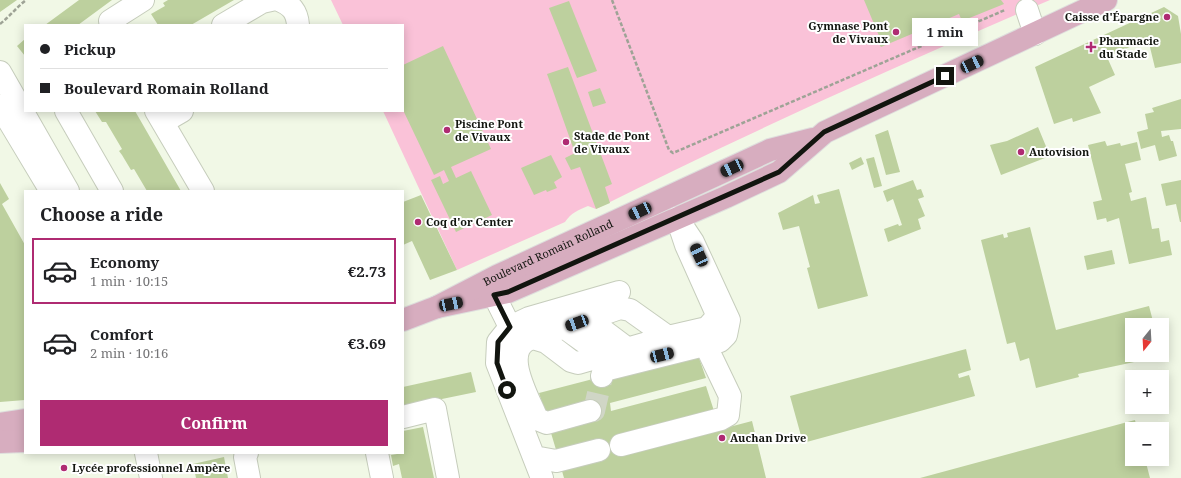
<!DOCTYPE html>
<meta charset="utf-8">
<style>
:root{--surface:#fff;--page:#f6f6f6;--text:#202124;--muted:#757577;--line:#e0e0e0;--accent:#af2b72}
body{margin:0;font-family:"Noto Serif",serif;background:var(--page);color:var(--text);height:100vh;display:flex;flex-direction:column;font-size:15px;white-space:nowrap}
*{box-sizing:border-box;margin:0}
p{font-size:13px;color:var(--muted)}
.icon{flex:none;width:22px;height:22px;fill:none;stroke:currentColor;stroke-width:2;stroke-linecap:round;stroke-linejoin:round}
.map{position:relative;flex:1;overflow:hidden}
.sheet{position:absolute;left:24px;top:190px;width:380px;height:264px;display:flex;flex-direction:column;background:var(--surface);border-radius:0px;box-shadow:0 2px 10px #0003}
.sheet>*{flex:none}
.top-card{position:absolute;left:24px;top:24px;width:380px;height:88px;border-radius:0px;box-shadow:0 2px 10px #0003;display:grid;align-content:center;height:88px;padding:0 16px;background:var(--surface)}
.needle{width:26px;rotate:198deg}
.tools{position:absolute;left:1125px;top:318px;display:grid;gap:8px}
.tools a{display:grid;place-items:center;width:44px;height:44px;border-radius:0px;background:var(--surface);box-shadow:0 2px 10px #0003;font-size:20px}
.end{position:absolute;width:18px;height:18px;margin:-9px;border:5px solid #12150f;background:#fff;box-shadow:0 0 0 2px #fff}
.from{border-radius:50%}
.bubble{position:absolute;height:28px;border-radius:0px;background:var(--surface);box-shadow:0 2px 10px #0003;font-size:13px;font-weight:700;line-height:28px;text-align:center}
.car{position:absolute;width:12px;height:24px;margin:-12px -6px;border-radius:5px;box-shadow:0 0 3px 1px #0007;background:linear-gradient(#222 24%,#8ab4d8 0 40%,#222 0 76%,#8ab4d8 0 86%,#222 0)}
.top-card b{display:flex;align-items:center;gap:14px;height:38px;font-size:15px}
.top-card b+b{border-top:1px solid var(--line)}
.top-card i{width:10px;height:10px;background:var(--text)}
ul{padding:0;list-style:none}
li{display:flex;align-items:center;gap:12px;height:66px;margin:0 8px 6px;padding:0 8px;border:2px solid transparent;border-radius:0px}
li div{flex:1}
li b{display:block;font-size:15px}
li em{font-style:normal;font-weight:700}
li.on{border-color:var(--accent)}
li>.icon{width:36px;height:36px;stroke-width:1.5}
h2{padding:0 16px;font-size:18px;line-height:48px}
.primary-button{display:flex;gap:8px;margin-top:auto;padding:8px 16px}
.primary-button a{flex:1;height:46px;border-radius:0px;background:var(--accent);color:#fff;font-size:16px;font-weight:700;line-height:46px;text-align:center}
.map>svg:first-child{display:block}
.green{fill:#fac2d8}
.building{fill:#bdd09e}
.lines{fill:none;stroke-linecap:round;stroke-linejoin:round}
.minor-tunnel{stroke:#d0d6c6;stroke-width:22;stroke-dasharray:22 11;stroke-linecap:butt}
.minor-casing{stroke:#c6cdbc;stroke-width:24}
.major-casing{stroke:#dededd;stroke-width:24}
.path{stroke:#9ea396;stroke-width:2.5;stroke-dasharray:4 2;stroke-linecap:butt}
.minor{stroke:#fff;stroke-width:22}
.major{stroke:#d7adbf;stroke-width:22}
.route{stroke:#12150f;stroke-width:5}
.poi-dot{fill:#af2b72;stroke:#fff;stroke-width:1.5}
.labels{text-anchor:middle;stroke-width:4;stroke-linejoin:round;paint-order:stroke}
.poi-label{font-size:11px;font-weight:bold;fill:#12150f;stroke:#fff;text-anchor:start}
.street-label{font-size:11px;fill:#12150f;stroke:#fff}
</style>
<div class="map">
<svg width="1181" height="478" viewBox="0 0 1181 478">
<rect width="100%" height="100%" fill="#f1f8e6"/>
<!-- green -->
<path class="green" d="M331,0h719c-153,66 -305,134 -454,209l-8,-3c-10,4 -17,7 -23,16l-108,48 -74,-159h20v-86h-60z"/>
<!-- building -->
<path class="building" d="M0,0h17l-17,12z
M79,0h33l-34,25h-33z
M168,0h66l-43,25h-33l-7,-11 14,-8 -2,-3z
M864,0h137l3,4 -42,17 -3,-7 -78,33 -2,-3 3,-1z
M569,1l28,70 -20,7 -28,-70z
M1164,7l14,9 3,18v29l-26,5 -7,-29 -41,18 8,18 -26,12 12,26 -28,9 -1,-4 -18,6 -19,-57z
M25,39v17l-8,-10z
M443,46l48,103 -40,18 5,11 15,-7 21,44 -36,17 -25,-52 9,-4 3,8 6,-3 -5,-11 -10,5 -31,-65v-45z
M568,67l44,117 -7,3 5,16 -14,6 -16,-42 -9,3 -6,-12 10,-5 -28,-79z
M600,88l6,15 -13,4 -5,-15z
M1181,99v30l-20,2 1,6 7,-2 2,6h2l4,15 -18,5 -4,-16 -14,4 -4,-17 11,-3 -3,-15 9,-2 -2,-4z
M95,111h40l46,80h-34l-13,-22 -3,1 -9,-15 -3,-4 3,-2 -16,-27h-4z
M1038,127l12,29 -49,19 -11,-30 17,-4z
M888,130l12,42 -14,3 -11,-40z
M1105,141l2,5 13,-3 1,3 16,-4 4,18 -16,4 7,28 -3,1 2,8 15,-4 6,32 7,-1 2,14 8,-2 3,15 -43,9 -10,-46 -12,4 -1,-4 -9,2 -4,-18 9,-2 -14,-55z
M551,155l11,22 -8,5 3,6 -10,4 -1,-2 -12,5 -13,-27z
M861,157l3,7 -12,6 -3,-7z
M874,157l8,29 -8,2 -8,-29z
M913,180l4,10 4,-1 3,8 -6,2 7,17 -7,3 3,10 -33,13 -4,-13 14,-5 1,2 3,-1 -9,-26 -6,3 -4,-11z
M1181,180v42h-1l-4,-18 -10,2 -5,-22z
M0,183l9,16 -7,5 23,41v155l-25,2z
M839,189l29,107 -50,13 -11,-41 3,-1 -11,-41 -16,4 -5,-17 35,-18 2,9 5,-1 -3,-8z
M421,195l36,75 -27,10 -18,-39 -9,4v-43z
M1030,227l26,103 93,-24 5,19h-22v30h20l1,3 -75,16 1,3 -43,11 -7,-30 -9,3 -5,-19 -8,2 -26,-104 22,-6 1,4 4,-1 -1,-4z
M1112,250l3,14 -28,6 -3,-14z
M966,349l5,21 -13,4 1,4 10,-3 6,21 -172,47 -13,-47z
M697,352l9,26 -96,25 1,8 95,-25 8,25 -91,44 129,-34 14,57h-202l-2,-7 40,-10 -1,-3 -44,-5 -18,-60z
M471,372l5,20 -73,15v-20z
M1135,420l2,9h-5v30h13l5,19h-230z
M423,427l11,51h-32l-3,-14 -6,2 -2,-11 12,-2v-22z
M224,457l4,21h-32l-3,-14z"/>
<g class="lines">
<!-- minor-tunnel -->
<path class="minor-tunnel" d="M590,411h4l8,-35"/>
<!-- minor casing -->
<g class="minor-casing">
<path id="minor" d="M279,0c12,5 18,11 19,25
M1027,10l8,24
M110,21l33,-21
M223,25l39,-23 9,-2
M0,72l68,119
M0,106l51,85
M66,111l46,80
M156,111l47,80
M163,122l19,-11
M494,295l16,32
M588,319l40,30
M565,328l39,28
M533,338l87,-30 10,2 38,27
M590,411l-43,12 -10,-4c-8,-21 -39,-71 -4,-81l13,4 25,19 7,2 90,-26 39,-9 8,-9 1,-7 -30,-67 -9,-27 16,24 36,78 -3,15 -6,6 -116,29 -2,6
M403,417l32,-8 13,69
M621,445l100,-26 7,-4 2,-19 -25,-52
M146,453l5,25
M247,453l-2,4 4,21
M377,453l5,25
M534,457l22,4 43,-11
M542,478l-45,-115 1,-21 12,-15 19,-9 90,-26"/>
</g>
<!-- major casing -->
<g class="major-casing">
<g id="major">
<path d="M437,307l71,-15 218,-95 53,-25 46,-40 281,-132"/>
<path id="s1" d="M403,320l34,-13 60,-31 273,-126 43,-11"/>
<path d="M0,424l25,-4"/>
<path d="M0,442l25,-1"/>
</g>
</g>
<!-- path -->
<path class="path" d="M612,0l57,150 4,3 332,-143
M0,24c10,-8 16,-16 26,-24"/>
<!-- minor -->
<use href="#minor" class="minor"/>
<!-- major -->
<use href="#major" class="major"/>
</g>
<g class="lines">
<!-- route -->
<path class="route" d="M507,390l-10,-27 1,-21 12,-15 -16,-32 14,-3 271,-120 45,-40 121,-56"/>
</g>
<!-- markers -->
<g class="poi-dot">
<circle cx="1167" cy="17" r="4"/>
<circle cx="896" cy="32" r="4"/>
<path d="M1089 41h4v4h4v4h-4v4h-4v-4h-4v-4h4z"/>
<circle cx="447" cy="130" r="4"/>
<circle cx="566" cy="142" r="4"/>
<circle cx="1021" cy="152" r="4"/>
<circle cx="418" cy="222" r="4"/>
<circle cx="722" cy="438" r="4"/>
<circle cx="64" cy="468" r="4"/>
</g>
<g class="labels">
<!-- poi labels -->
<g class="poi-label">
<text x="1159" y="21" text-anchor="end">Caisse d'Épargne</text>
<text x="888" y="30" text-anchor="end">Gymnase Pont<tspan x="888" dy="13">de Vivaux</tspan></text>
<text x="1099" y="45">Pharmacie<tspan x="1099" dy="13">du Stade</tspan></text>
<text x="455" y="128">Piscine Pont<tspan x="455" dy="13">de Vivaux</tspan></text>
<text x="574" y="140">Stade de Pont<tspan x="574" dy="13">de Vivaux</tspan></text>
<text x="1029" y="156">Autovision</text>
<text x="426" y="226">Coq d'or Center</text>
<text x="730" y="442">Auchan Drive</text>
<text x="72" y="472">Lycée professionnel Ampère</text>
</g>
<!-- street labels -->
<g class="street-label">
<text dy="4" stroke="none"><textPath href="#s1" startOffset="160">Boulevard Romain Rolland</textPath></text>
</g>
</g>
</svg>
<div class="tools">
<a><svg class="needle" viewBox="-14 -14 28 28"><path d="M0-13l5 13h-10z" fill="#e53935"/><path d="M0 13l5-13h-10z" fill="#757577"/></svg></a>
<a>+</a>
<a>−</a>
</div>
<i class="end from" style="left:507px;top:390px"></i>
<i class="end" style="left:945px;top:76px"></i>
<div class="bubble" style="left:912px;top:18px;width:66px">1 min</div>
<i class="car" style="left:972px;top:64px;rotate:65deg"></i>
<i class="car" style="left:732px;top:168px;rotate:245deg"></i>
<i class="car" style="left:640px;top:211px;rotate:245deg"></i>
<i class="car" style="left:699px;top:255px;rotate:335deg"></i>
<i class="car" style="left:451px;top:304px;rotate:78deg"></i>
<i class="car" style="left:577px;top:323px;rotate:250deg"></i>
<i class="car" style="left:662px;top:355px;rotate:76deg"></i>
<div class="top-card">
<b><i class="from"></i>Pickup</b>
<b><i></i>Boulevard Romain Rolland</b>
</div>
<section class="sheet">
<h2>Choose a ride</h2>
<ul>
<li class="on"><svg class="icon" aria-label="car" viewBox="0 0 24 24"><path d="M5 17H2v-5l4-1 3-4h7l3 4 3 1v5h-3M9 17h6M6 11h13"/><circle cx="7" cy="17" r="2"/><circle cx="17" cy="17" r="2"/></svg><div><b>Economy</b><p>1 min · 10:15</p></div><em>€2.73</em></li>
<li><svg class="icon" aria-label="car" viewBox="0 0 24 24"><path d="M5 17H2v-5l4-1 3-4h7l3 4 3 1v5h-3M9 17h6M6 11h13"/><circle cx="7" cy="17" r="2"/><circle cx="17" cy="17" r="2"/></svg><div><b>Comfort</b><p>2 min · 10:16</p></div><em>€3.69</em></li>
</ul>
<div class="primary-button"><a>Confirm</a></div>
</section>
</div>
